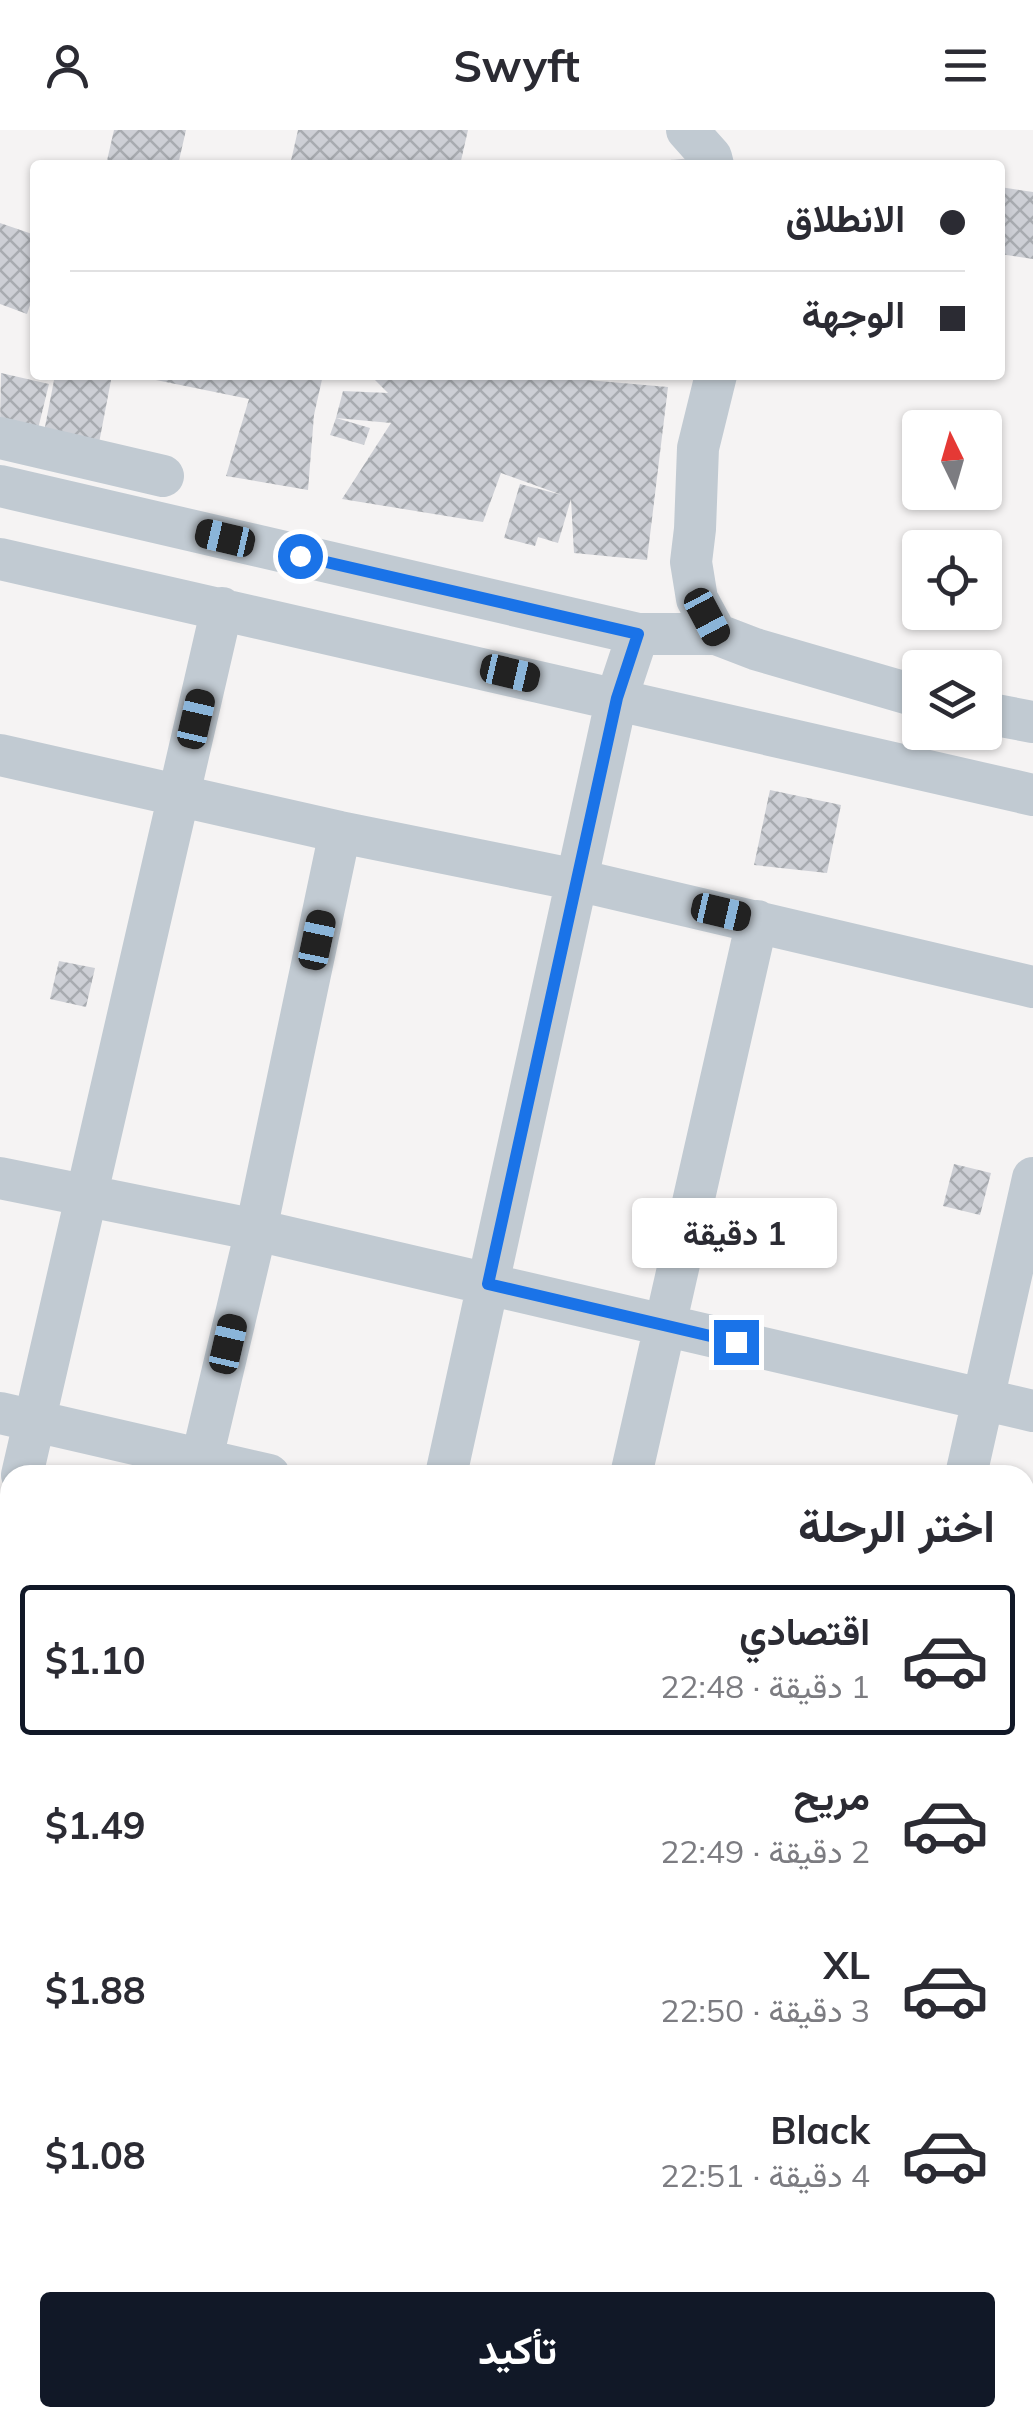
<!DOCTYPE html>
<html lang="ar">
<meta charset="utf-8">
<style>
:root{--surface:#fff;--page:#f2f2f3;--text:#2b2b33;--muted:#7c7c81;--line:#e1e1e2;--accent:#111827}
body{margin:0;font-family:Mulish,Vazirmatn,sans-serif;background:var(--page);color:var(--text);direction:rtl;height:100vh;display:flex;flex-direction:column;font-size:38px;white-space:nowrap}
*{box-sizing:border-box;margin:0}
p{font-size:32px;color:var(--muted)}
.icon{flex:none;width:55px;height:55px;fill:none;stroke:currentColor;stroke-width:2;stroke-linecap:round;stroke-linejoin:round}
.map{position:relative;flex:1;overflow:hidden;direction:ltr}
.drawer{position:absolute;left:0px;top:1335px;width:1035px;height:962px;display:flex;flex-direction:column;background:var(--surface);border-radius:30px 30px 0 0;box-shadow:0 2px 8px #0004;direction:rtl}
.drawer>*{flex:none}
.top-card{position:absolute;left:30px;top:30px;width:975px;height:220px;border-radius:10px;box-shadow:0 2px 8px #0004;direction:rtl;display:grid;align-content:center;height:220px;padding:0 40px;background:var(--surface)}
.needle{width:65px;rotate:355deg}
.controls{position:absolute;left:902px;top:280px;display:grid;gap:20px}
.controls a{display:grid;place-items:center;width:100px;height:100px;border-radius:10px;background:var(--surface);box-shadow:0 2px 8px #0004;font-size:50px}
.end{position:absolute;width:45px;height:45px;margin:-22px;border:12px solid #1a73e8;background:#fff;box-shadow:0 0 0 5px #fff}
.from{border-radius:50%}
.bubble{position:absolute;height:70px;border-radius:10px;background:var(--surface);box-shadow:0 2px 8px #0004;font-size:32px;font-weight:700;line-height:70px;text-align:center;direction:rtl}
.car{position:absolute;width:30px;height:60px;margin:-30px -15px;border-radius:12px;box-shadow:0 0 8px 2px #0007;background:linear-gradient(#222 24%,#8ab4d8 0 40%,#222 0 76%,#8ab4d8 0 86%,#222 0)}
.top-card b{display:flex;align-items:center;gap:35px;height:95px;font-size:38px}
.top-card b+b{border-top:2px solid var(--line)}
.top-card i{width:25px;height:25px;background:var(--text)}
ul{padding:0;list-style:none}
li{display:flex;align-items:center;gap:30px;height:150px;margin:0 20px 15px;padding:0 20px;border:5px solid transparent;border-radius:10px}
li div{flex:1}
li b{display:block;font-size:38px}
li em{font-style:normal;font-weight:700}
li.active{border-color:var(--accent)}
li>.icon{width:90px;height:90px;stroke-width:1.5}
h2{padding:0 40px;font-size:45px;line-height:120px}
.button{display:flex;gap:20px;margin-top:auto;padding:20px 40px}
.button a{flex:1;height:115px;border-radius:10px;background:var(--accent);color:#fff;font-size:40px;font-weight:700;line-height:115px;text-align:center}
header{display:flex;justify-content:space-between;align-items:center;height:130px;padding:0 40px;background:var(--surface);font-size:45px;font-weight:700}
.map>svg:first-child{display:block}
.building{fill:url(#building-cross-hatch)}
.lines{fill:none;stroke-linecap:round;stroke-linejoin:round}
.minor{stroke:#c1cad2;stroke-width:42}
.route{stroke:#1a73e8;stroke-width:12}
</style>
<header><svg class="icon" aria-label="menu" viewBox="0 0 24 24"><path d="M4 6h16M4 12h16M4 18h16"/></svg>Swyft<svg class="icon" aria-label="person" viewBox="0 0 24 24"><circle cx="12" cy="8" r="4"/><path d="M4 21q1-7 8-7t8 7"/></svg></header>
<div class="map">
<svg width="1033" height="2296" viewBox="0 0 1033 2296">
<defs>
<pattern id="building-cross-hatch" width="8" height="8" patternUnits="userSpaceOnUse" patternTransform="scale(2.5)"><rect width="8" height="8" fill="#cdcfd5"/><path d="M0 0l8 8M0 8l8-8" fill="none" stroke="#a8abb0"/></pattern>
</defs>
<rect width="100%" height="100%" fill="#f5f3f3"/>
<!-- building -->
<path class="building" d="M114,0h72l-8,35h-72z
M298,0h170l-8,35h-170z
M693,28v7h-46v-3z
M1000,57l33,5v67l-33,-5z
M0,93l35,12v55l-8,24 -27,-10z
M1,243l48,11 -12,49 -37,-9z
M55,245h57l-13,68 -55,-11z
M151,245h172l-9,40 -6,75 -82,-14 23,-77 -98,-20z
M370,245h159l139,12 -21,173 -73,-7 -3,-54 -13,44 -20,-6 -3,9 -31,-8 16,-54 42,11 -61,-22 -18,49 -141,-23 49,-76 -55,-5 7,-27 45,2z
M336,288l34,10 -6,17 -34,-10z
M770,660l71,15 -14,68 -73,-8z
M59,831l36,7 -9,39 -36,-8z
M954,1034l37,9 -11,42 -37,-9z"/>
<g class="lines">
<!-- minor -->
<path class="minor" d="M687,0l24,27 2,8
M716,245l-18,73 -3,81 -4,33 6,37 19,35 39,15 165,48
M0,308l163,38
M0,356l638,148h78
M0,429l1033,236
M985,583l48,9
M0,625l340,77 237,48 456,107
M0,1048l256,52 777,181
M0,1283l269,62
M22,1345l200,-867
M198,1345l58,-245 84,-398
M446,1345l171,-778 21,-63
M631,1345l126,-554
M966,1345l67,-297
M0,1444l10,-46
M1025,1550l8,2
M0,1722l10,2
M1025,1754l8,2
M1025,1871l8,-35
M1025,1934l8,2
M1025,2110l8,1
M1025,2279l8,3
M473,2296l2,-8
M748,2296l2,-8"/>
</g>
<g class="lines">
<!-- route -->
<path class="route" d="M300,426l338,78 -21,64 -129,586 248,58"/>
</g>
</svg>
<div class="controls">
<a><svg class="needle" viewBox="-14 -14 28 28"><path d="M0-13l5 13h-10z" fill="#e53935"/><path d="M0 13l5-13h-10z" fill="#7c7c81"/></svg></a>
<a><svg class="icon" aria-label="locate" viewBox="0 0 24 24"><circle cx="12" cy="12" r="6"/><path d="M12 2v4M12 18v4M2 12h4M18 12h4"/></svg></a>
<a><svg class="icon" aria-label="layers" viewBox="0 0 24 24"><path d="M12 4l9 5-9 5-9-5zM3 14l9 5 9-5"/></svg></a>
</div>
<i class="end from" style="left:300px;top:426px"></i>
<i class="end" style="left:736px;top:1212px"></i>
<div class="bubble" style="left:632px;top:1068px;width:205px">1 دقيقة</div>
<i class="car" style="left:225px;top:408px;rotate:283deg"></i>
<i class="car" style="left:707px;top:487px;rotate:152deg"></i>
<i class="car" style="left:510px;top:543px;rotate:103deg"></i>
<i class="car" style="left:196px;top:589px;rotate:13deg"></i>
<i class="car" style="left:721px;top:782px;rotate:103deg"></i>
<i class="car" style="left:317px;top:810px;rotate:12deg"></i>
<i class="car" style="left:228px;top:1214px;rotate:13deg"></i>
<div class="top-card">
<b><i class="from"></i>الانطلاق</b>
<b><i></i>الوجهة</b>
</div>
<section class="drawer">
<h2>اختر الرحلة</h2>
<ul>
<li class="active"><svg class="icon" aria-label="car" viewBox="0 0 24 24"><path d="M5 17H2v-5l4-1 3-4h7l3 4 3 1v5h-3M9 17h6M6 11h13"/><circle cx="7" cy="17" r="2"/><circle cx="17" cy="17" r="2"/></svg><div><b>اقتصادي</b><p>1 دقيقة · 22:48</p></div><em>$1.10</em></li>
<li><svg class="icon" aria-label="car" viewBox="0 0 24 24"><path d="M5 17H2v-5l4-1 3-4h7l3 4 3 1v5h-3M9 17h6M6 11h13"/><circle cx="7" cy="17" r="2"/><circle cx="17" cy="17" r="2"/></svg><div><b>مريح</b><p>2 دقيقة · 22:49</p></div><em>$1.49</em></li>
<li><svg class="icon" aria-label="car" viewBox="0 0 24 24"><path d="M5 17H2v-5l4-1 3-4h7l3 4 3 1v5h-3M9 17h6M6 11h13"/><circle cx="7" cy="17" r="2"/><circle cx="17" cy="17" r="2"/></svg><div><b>XL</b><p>3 دقيقة · 22:50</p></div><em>$1.88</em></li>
<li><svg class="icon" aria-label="car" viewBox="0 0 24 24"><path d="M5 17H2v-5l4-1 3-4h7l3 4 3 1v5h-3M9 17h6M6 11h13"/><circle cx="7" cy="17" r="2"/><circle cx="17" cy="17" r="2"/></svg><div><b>Black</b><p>4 دقيقة · 22:51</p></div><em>$1.08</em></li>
</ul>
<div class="button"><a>تأكيد</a></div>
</section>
</div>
